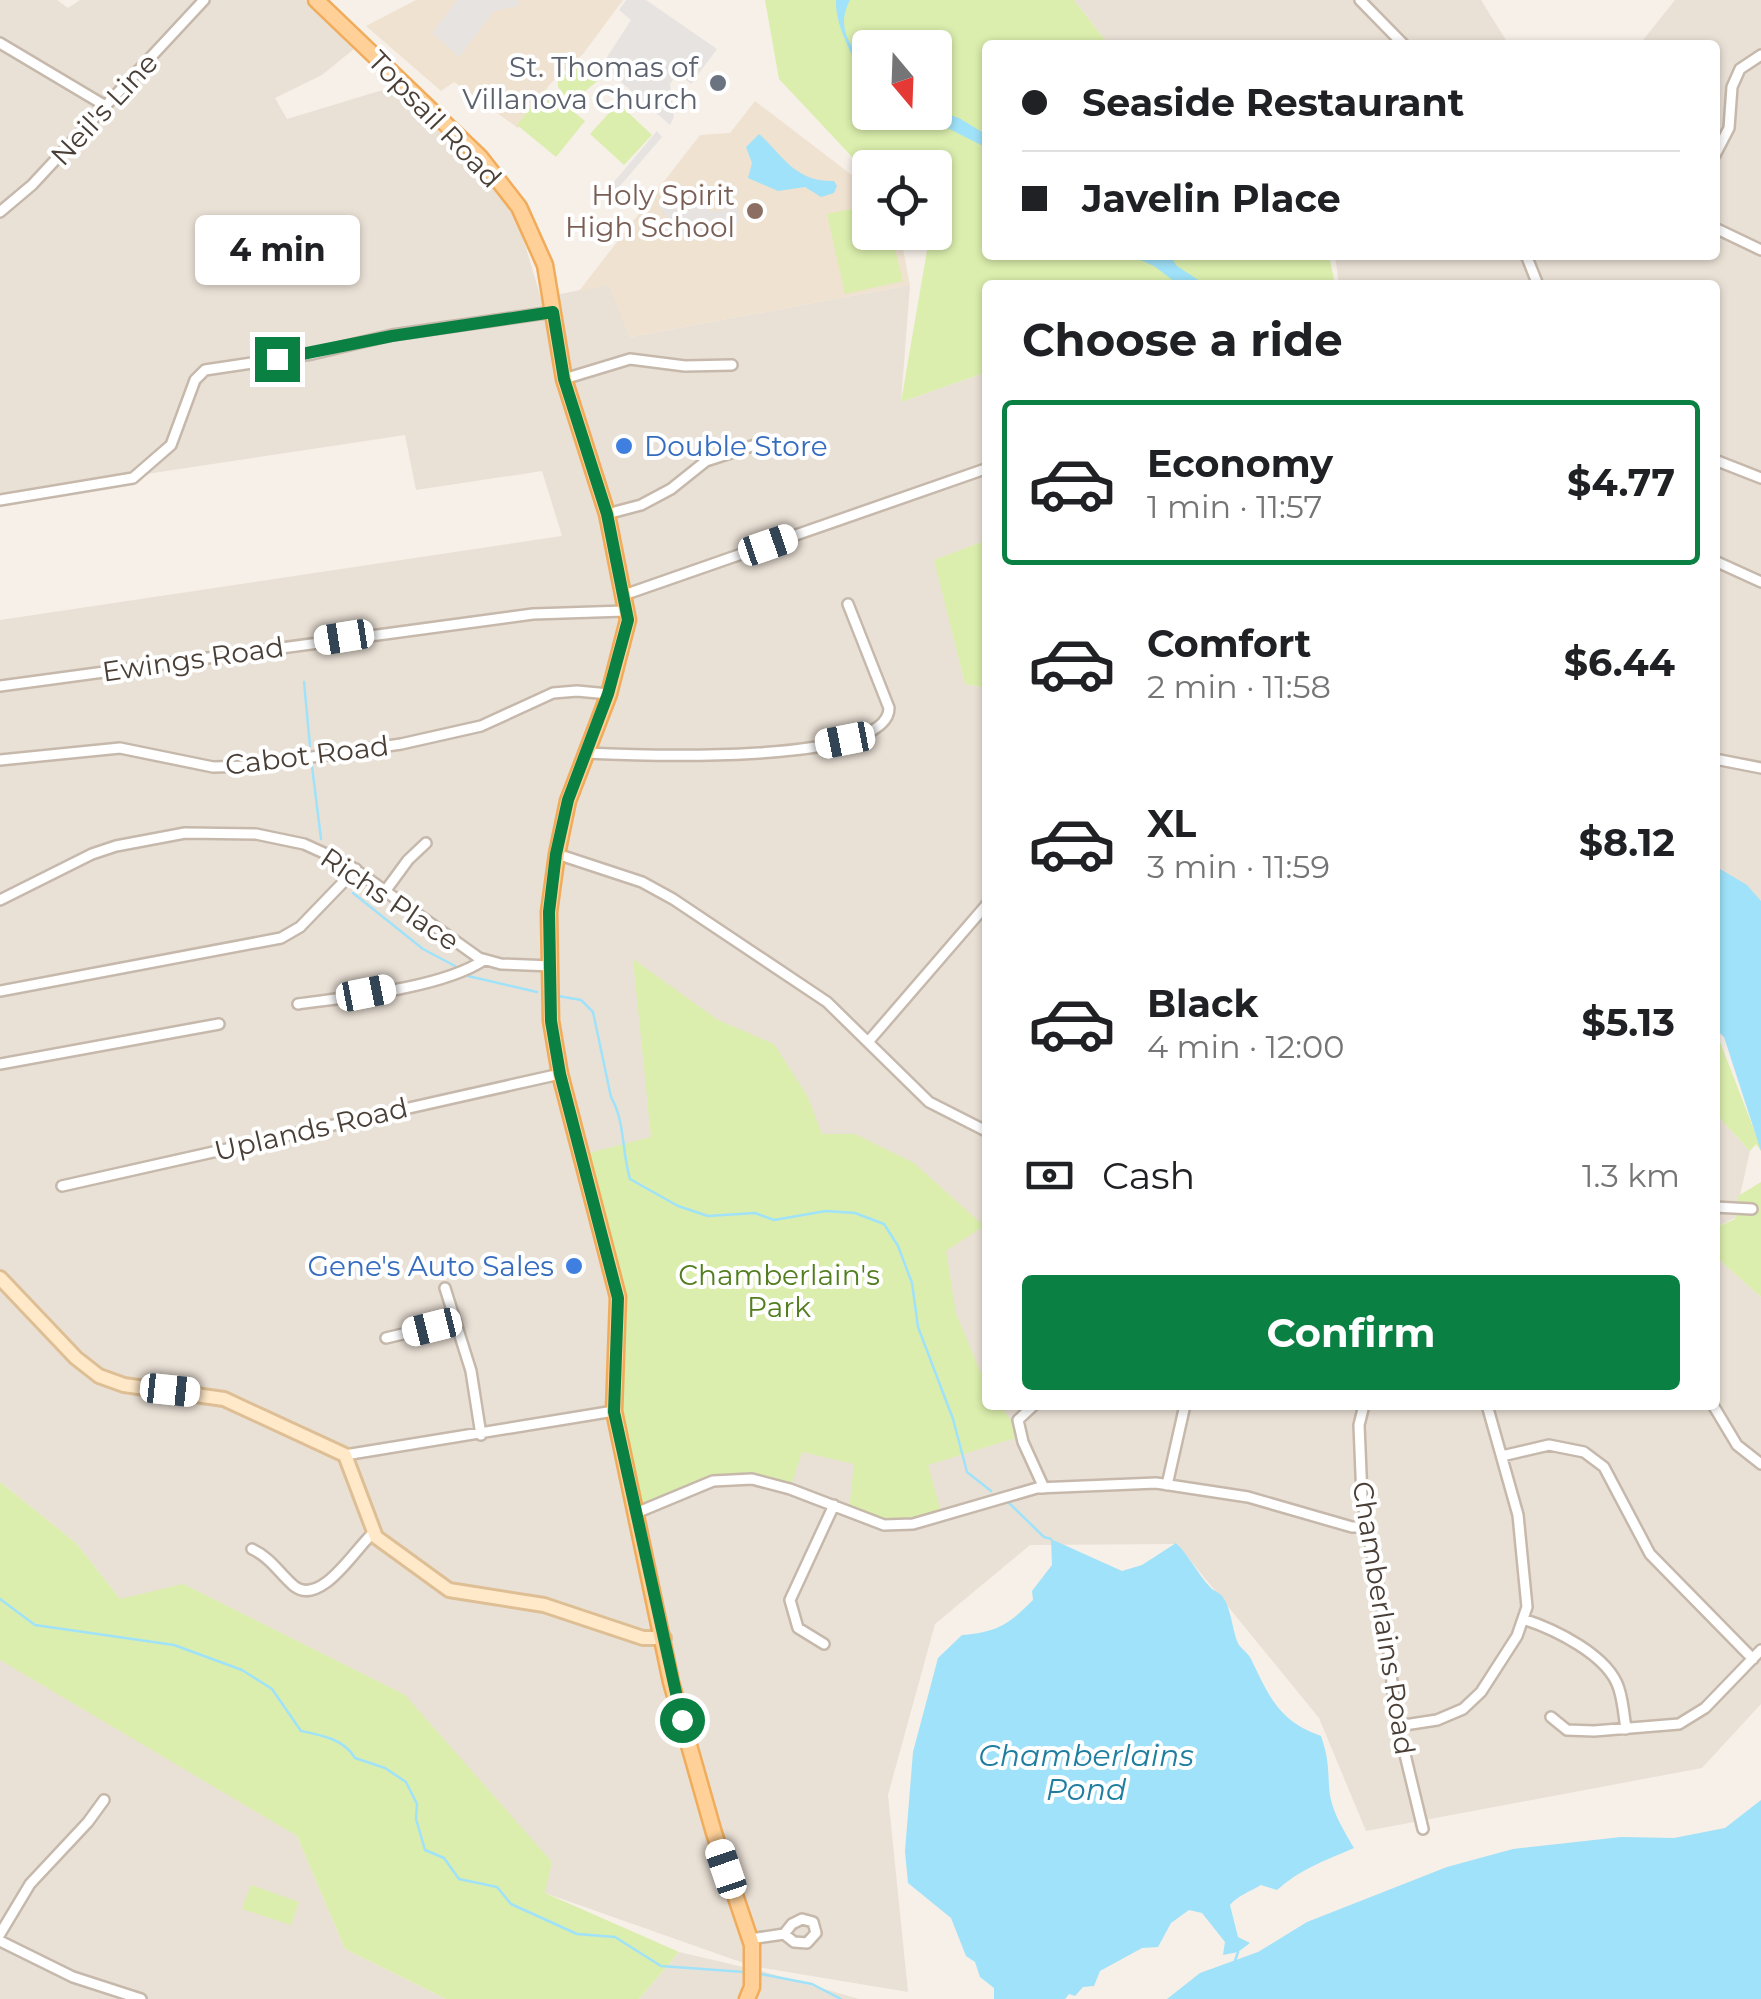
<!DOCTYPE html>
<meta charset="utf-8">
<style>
:root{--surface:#fff;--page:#f6f6f6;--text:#202124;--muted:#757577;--line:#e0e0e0;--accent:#0b8043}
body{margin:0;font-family:Montserrat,sans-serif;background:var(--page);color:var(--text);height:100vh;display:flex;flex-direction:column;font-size:38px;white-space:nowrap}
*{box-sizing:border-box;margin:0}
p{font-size:32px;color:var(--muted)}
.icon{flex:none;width:55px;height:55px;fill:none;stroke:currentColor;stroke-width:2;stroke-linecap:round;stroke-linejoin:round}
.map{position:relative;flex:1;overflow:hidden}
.panel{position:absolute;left:982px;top:280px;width:738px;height:1130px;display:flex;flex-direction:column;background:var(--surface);border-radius:10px;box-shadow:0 2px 8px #0004}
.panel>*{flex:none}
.top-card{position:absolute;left:982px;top:40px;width:738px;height:220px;border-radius:10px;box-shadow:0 2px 8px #0004;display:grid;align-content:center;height:220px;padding:0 40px;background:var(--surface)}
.needle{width:65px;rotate:161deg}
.controls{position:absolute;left:852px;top:30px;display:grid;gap:20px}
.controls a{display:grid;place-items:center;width:100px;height:100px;border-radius:10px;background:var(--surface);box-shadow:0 2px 8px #0004;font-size:50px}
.end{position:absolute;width:45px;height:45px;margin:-22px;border:12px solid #0b8043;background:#fff;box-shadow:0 0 0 5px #fff}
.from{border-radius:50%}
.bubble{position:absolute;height:70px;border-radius:10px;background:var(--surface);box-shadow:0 2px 8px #0004;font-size:32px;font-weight:700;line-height:70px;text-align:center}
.car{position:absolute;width:30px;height:60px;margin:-30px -15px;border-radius:12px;box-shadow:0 0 8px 2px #0007;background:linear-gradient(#fff 24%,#345 0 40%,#fff 0 76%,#345 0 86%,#fff 0)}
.top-card b{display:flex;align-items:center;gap:35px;height:95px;font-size:38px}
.top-card b+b{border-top:2px solid var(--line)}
.top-card i{width:25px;height:25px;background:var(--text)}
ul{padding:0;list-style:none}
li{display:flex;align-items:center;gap:30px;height:165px;margin:0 20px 15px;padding:0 20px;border:5px solid transparent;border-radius:10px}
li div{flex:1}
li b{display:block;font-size:38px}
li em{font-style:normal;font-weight:700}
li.active{border-color:var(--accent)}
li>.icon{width:90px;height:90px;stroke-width:1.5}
h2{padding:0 40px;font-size:45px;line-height:120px}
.pay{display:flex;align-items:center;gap:25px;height:110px;padding:0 40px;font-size:38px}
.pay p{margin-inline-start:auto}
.action{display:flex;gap:20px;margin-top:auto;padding:20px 40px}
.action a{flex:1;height:115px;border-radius:10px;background:var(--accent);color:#fff;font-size:40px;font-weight:700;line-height:115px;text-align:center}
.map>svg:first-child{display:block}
.residential{fill:#eae1d6}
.education{fill:#f0e2d1}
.green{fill:#dbeead;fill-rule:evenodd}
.parking{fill:#e7e3e0}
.water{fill:#9fe2f9}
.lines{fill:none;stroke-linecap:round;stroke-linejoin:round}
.stream{stroke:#9fe2f9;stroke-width:2.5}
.street-casing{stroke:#c6b9ac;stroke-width:14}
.secondary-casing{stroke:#debf95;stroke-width:18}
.primary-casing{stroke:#f1ac5b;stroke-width:19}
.street{stroke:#fff;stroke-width:9}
.secondary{stroke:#ffe9c9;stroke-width:12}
.primary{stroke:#ffd198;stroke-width:14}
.route{stroke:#0b8043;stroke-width:12}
.worship-dot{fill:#6b7280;stroke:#fff;stroke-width:4}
.education-dot{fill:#8d6e63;stroke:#fff;stroke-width:4}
.shop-dot{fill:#3f7fe0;stroke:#fff;stroke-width:4}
.labels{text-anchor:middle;stroke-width:8;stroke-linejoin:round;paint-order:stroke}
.worship-label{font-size:28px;fill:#5b616d;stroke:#fff;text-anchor:end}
.street-label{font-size:28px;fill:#4a3f36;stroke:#fff}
.education-label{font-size:28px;fill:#785e54;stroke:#fff;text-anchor:end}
.shop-label{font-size:28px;fill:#366cbe;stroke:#fff;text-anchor:start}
.park-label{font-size:28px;fill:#537e20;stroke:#fff}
.water-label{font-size:30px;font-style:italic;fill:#1f7ea0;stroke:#fff}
</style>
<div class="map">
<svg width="1761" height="1999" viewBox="0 0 1761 1999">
<rect width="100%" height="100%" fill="#f6f0e8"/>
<!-- residential -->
<path class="residential" d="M0,0h57l11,8 12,-8h225l49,49 -32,26 -47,23 12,21 112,-34 79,76 37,50 26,87 68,-14 21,53 280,-52 -9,117 86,-30v168l-52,20 30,124 22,4 1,717h727v-149l46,41v407l-59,64 -336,63 -47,-113 -142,-174 -147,1 -95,79 -47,171 20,197 -156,-26 -207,-73 -425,-294 -44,-56 -76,-61v-862l562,-84 -20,-65 -126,19 -11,-55 -405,61z
M1074,0h407l28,45h-400z
M1675,0h86v905l-46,-36v-584h-376l-4,-30h380v-210h-76z
M1715,1113l35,38 -15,67 -20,10z
M0,1655l297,181 48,113 101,50h-446z
M679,1952l86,20 94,27h-220z"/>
<!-- education -->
<path class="education" d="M416,0h207l-40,54 -33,30 -32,44 -64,-46 -13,9 -75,-65z
M755,101l115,88v43l30,1 10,52 -280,52 -21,-52 -30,6 121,-156 30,-2z"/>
<!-- green -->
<path class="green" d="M765,0h309l35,45h-121v210h341l6,30h-347l-1,87 -86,30 28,-163 -6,-6 12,-1v-64h-65v8l-91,-97zM870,48h65v64h-65z
M583,59l17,20 -27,22 -5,-1 -10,-13v-6z
M545,89l40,32 -29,36 -39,-32z
M618,103l34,32 -28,30 -34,-31z
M870,205v27l21,1 12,48 -58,13 -18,-80z
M987,540v148l-22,-4 -31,-124z
M633,959l85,61 56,24 34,53 14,37h33l59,29 70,63 -38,25 10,62 31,75 1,17h12l22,31 -94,29 14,50 -58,10 -35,-14 5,-47 -52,-12 -12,37c-71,-18 -90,-3 -154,24l-22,-102 4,-114 -37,-142 70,-18z
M1715,1029l46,119v3l-5,-7 -6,7 -35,-38z
M1761,1182v115l-46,-41v-28l20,-9 3,-23z
M0,1482l76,61 44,56 63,-15 222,111 147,167 -7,31 134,59 -40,47h-193l-101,-50 -48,-113 -297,-176z
M251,1885l48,17 -8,23 -49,-16z"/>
<!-- parking -->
<path class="parking" d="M457,0h61l1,6 -25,5 -35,46 -27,-24z
M626,0h20l71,49 -26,35 -13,-11 -8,11 4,33 -4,8 -68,-60 29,-45 -12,-10z
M657,131l5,6 -55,64 -5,-5z
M701,197l11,15 26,-5 2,16 -69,14 -6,-3 -7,-10 11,-3 -10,-15z"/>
<!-- water -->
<path class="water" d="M836,0h14c-21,40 20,55 20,90l-10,-7c-4,-30 -25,-52 -24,-83z
M935,110l24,8 28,17v13l-69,-35 17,-1z
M759,134c24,21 35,48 75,47l3,5 -3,7 -13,4 -16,-10 -27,4 -30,-13 4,-15 -6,-16z
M1129,255h40l8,11 29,19h-27l-25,-19z
M1715,866l32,19 14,16v250l-37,-114 -9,-8z
M1051,1539l71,32 20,-6 34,-22c14,14 21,30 34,44 3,4 9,5 12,9 9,11 10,32 15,45 3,8 10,10 14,18 18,37 27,62 70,77 7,21 7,29 8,50 1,23 14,43 25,62 -28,12 -54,21 -77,42l-16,-5c-10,6 -24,11 -31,20l8,32 12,6 -12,9 -15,3 2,-13 -23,-29 -13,-3 -18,13 -13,24 -16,1 -42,23 -6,15 -11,1 -8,9 -6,-2 -4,5h-71v-11l-14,-11 -5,-15 -9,-6 -15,-38 -43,-35 -3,-32 8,-99 25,-94 24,-23c35,-3 46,-10 71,-35l-1,-9 20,-26z
M1761,1800v199h-594l33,-26 58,-21 49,-30 140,-55 66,-18 108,-12 53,1 51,-10z"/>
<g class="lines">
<!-- stream -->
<path class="stream" d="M304,682l6,64
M312,766l9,73
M353,893l70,56 32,17
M468,976l69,16
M558,996l23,4 12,12 18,85c14,24 11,56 19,82l48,27 30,10 47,-3 19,7 52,-9 29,2 29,11 14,22 14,37 6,44 35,92 14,53 24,19
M1007,1501l37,36 7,2
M0,1599l35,26 139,20 68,25 30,19 29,42c20,4 43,8 54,27l30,10 21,14 11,22 -1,15 9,31 19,8 15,21 38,8 14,17 66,30 38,3 46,29 83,6
M1235,1961l3,-9
M761,1974l51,10 29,15"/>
<!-- street casing -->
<g class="street-casing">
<path id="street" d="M1360,0l44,45
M0,43l104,62
M1715,155l14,-27 3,-41 8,-18 21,-14
M0,212l32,-27 172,-185
M1715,228l46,22
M1526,255l12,30
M564,379l66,-20 55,7 47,-1
M1715,460l46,18
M0,500l133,-22 38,-33 24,-65 10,-10 107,-16 80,-19 161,-23
M607,514l34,-9 30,-16 35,-28 49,-16
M1715,561l46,21
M621,596l367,-128
M0,686l533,-72 92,-3
M584,753c45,2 305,14 305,-45l-41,-104
M1715,759l46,9
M0,760l120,-12 93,19 38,-1 150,-22 80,-18 72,-33 24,-2 32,3
M557,854l85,28 31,17 154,103 102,100 59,30
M386,890l22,-30 18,-17
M0,900l92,-46 24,-8 69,-13 71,1 48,10 42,19 133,95 22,6 51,2
M0,991l281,-53 19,-11 56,-58
M298,1004c51,-7 144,-16 186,-44
M868,1042l120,-139
M0,1064l219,-40
M62,1186l498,-112
M1715,1207l37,2
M445,1288l26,83 10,64
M386,1338l67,-16
M1034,1405l-16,15 5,22 21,46
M1364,1405l-5,20 3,73 26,144 7,71 28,116
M1713,1405l24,40 24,19
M345,1455l269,-44
M1502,1456l47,-11 35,7 20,15 46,87 103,105
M1167,1485l18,-80
M636,1513l77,-32 39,-2 38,10 94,36 29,-1 124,-36 119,-5 92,14 104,30h15
M252,1549c19,9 27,24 42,37 27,21 61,-37 79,-53
M1523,1619c31,10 86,36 96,70 4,12 5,27 7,40
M824,1644l-26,-16 -8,-28 44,-95
M1551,1717l16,13 27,1 85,-7 26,-16 56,-58
M1398,1726l39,-6 26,-11 18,-17 36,-56 10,-29 -9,-92 -31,-110
M0,1934l30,-50 58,-62 16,-22
M750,1939l34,-5 8,-10 10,-5 11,3 3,11 -9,10 -13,-1 -10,-8
M0,1941l73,36 68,22"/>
</g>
<!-- secondary casing -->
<g class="secondary-casing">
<path id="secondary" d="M0,1278l76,80 23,18 25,9 100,14 121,56 31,82 73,53 95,15 99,33h21"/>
</g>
<!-- primary casing -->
<g class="primary-casing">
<path id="primary" d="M316,0l164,157 39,50 26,58 19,114 43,135 21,106 -19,74 -41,107 -11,53 -8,58 2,109 9,53 58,223 -4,114 57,271 43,151 38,112v42l-5,12"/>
</g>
<!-- street -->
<use href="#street" class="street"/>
<!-- secondary -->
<use href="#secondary" class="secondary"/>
<!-- primary -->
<use href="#primary" class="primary"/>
</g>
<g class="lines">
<!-- route -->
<path class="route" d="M277,359l115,-23 161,-24 11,67 43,135 21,106 -20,74 -40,106 -12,54 -7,58 2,109 9,53 58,224 -4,114 68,308"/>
</g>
<!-- markers -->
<circle class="worship-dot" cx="718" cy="83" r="10"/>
<circle class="education-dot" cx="755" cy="211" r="10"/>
<g class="shop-dot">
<circle cx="624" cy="446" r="10"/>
<circle cx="574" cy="1266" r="10"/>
</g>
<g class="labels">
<!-- worship labels -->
<g class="worship-label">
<text x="698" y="77">St. Thomas of<tspan x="698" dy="32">Villanova Church</tspan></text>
</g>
<!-- street labels -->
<g class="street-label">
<text transform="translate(104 109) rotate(-47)" y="10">Neil's Line</text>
<text transform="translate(435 119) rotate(46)" y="10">Topsail Road</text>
<text transform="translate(193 659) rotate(-8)" y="10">Ewings Road</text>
<text transform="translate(307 755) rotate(-7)" y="10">Cabot Road</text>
<text transform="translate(390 899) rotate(34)" y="10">Richs Place</text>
<text transform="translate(311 1129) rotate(-13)" y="10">Uplands Road</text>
<text transform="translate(1384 1618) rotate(81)" y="10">Chamberlains Road</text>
</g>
<!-- education labels -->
<g class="education-label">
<text x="735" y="205">Holy Spirit<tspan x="735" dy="32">High School</tspan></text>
</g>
<!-- shop labels -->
<g class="shop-label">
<text x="644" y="456">Double Store</text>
<text x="554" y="1276" text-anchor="end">Gene's Auto Sales</text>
</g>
<!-- park labels -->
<g class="park-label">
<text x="779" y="1285">Chamberlain's<tspan x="779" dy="32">Park</tspan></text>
</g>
<!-- water labels -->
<g class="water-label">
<text x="1086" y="1766">Chamberlains<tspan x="1086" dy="34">Pond</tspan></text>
</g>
</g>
</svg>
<div class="controls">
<a><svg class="needle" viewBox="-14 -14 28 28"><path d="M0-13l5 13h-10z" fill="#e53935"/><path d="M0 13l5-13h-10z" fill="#757577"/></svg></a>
<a><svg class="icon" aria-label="locate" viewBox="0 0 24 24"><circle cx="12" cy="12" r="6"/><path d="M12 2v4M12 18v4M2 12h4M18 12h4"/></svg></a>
</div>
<i class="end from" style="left:682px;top:1720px"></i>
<i class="end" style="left:277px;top:359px"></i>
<div class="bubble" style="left:195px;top:215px;width:165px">4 min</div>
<i class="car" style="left:768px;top:545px;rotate:71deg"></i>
<i class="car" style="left:344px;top:637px;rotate:261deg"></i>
<i class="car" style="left:845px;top:740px;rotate:259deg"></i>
<i class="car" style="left:366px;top:993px;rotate:79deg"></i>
<i class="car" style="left:432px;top:1327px;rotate:256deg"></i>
<i class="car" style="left:170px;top:1390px;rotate:96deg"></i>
<i class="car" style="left:726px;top:1869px;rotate:341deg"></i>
<div class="top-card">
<b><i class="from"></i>Seaside Restaurant</b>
<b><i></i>Javelin Place</b>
</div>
<section class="panel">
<h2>Choose a ride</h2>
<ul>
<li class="active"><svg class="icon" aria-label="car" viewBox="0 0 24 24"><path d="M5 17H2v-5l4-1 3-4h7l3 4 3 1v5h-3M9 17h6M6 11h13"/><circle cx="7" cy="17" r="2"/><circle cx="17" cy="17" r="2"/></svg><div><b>Economy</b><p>1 min · 11:57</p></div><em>$4.77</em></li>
<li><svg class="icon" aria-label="car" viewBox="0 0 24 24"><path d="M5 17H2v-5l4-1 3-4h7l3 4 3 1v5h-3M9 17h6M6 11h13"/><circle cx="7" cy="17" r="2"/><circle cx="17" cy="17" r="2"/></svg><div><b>Comfort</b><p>2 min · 11:58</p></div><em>$6.44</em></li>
<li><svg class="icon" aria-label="car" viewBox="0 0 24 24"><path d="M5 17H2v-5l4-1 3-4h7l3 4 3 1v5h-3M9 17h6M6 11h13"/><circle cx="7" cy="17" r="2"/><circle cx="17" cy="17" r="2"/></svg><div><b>XL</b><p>3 min · 11:59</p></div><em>$8.12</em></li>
<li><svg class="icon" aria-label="car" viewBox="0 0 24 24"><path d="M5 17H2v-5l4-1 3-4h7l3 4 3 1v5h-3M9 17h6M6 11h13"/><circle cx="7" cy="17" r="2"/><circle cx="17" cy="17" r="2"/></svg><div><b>Black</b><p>4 min · 12:00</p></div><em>$5.13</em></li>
</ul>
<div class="pay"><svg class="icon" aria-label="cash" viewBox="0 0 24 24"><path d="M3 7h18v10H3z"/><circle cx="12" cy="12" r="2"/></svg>Cash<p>1.3 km</p></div>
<div class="action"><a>Confirm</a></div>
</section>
</div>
